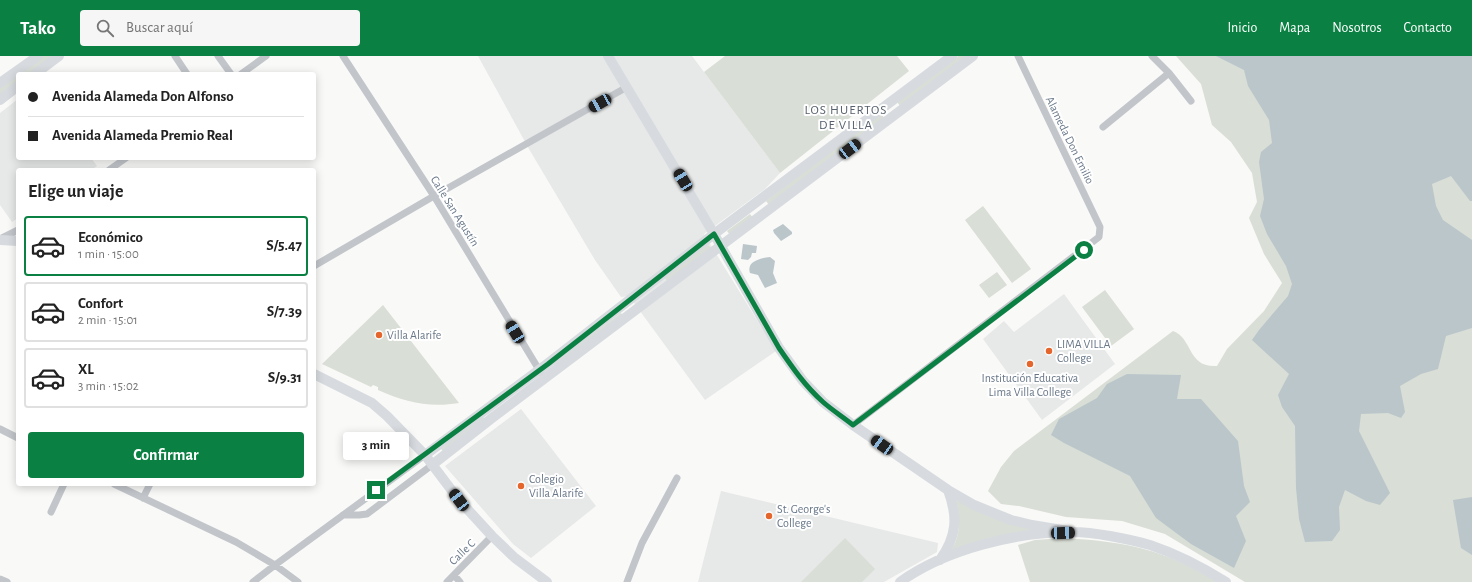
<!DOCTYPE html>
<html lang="es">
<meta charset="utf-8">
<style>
:root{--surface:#fff;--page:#f6f6f6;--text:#222;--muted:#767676;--line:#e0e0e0;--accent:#0b8043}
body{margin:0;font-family:"Alegreya Sans",sans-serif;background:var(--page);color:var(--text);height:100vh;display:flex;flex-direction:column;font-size:15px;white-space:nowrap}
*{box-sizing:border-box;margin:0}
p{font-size:13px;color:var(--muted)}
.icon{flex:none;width:22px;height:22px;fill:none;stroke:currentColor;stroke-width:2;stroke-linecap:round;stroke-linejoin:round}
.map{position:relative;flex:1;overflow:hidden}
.sheet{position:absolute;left:16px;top:112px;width:300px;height:318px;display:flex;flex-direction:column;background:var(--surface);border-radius:4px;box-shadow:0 2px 10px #0003}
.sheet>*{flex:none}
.hud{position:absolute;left:16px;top:16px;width:300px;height:88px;border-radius:4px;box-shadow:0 2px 10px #0003;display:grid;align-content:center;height:88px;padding:0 12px;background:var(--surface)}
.end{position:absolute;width:18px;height:18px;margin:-9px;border:5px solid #0b8043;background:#fff;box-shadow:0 0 0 2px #fff}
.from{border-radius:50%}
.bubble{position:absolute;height:28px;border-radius:4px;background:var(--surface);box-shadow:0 2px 10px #0003;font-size:13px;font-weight:700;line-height:28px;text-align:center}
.car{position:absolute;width:12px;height:24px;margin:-12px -6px;border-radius:5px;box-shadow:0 0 3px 1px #0007;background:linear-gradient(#222 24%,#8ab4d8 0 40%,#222 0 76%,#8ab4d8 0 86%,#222 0)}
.hud b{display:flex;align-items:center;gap:14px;height:38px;font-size:15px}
.hud b+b{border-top:1px solid var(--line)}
.hud i{width:10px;height:10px;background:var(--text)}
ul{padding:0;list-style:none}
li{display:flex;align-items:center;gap:12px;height:60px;margin:0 8px 6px;padding:0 4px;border:2px solid var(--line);border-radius:4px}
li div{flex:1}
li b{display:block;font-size:15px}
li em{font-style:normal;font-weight:700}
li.active{border-color:var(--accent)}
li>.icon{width:36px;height:36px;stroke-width:1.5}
h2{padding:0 12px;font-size:18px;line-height:48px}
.cta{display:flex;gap:8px;margin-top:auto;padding:8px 12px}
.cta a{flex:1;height:46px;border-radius:4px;background:var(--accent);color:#fff;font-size:16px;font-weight:700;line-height:46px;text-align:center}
header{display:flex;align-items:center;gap:24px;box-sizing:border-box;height:56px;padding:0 20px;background:var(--accent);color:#fff}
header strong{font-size:19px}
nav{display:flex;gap:22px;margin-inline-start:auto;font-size:14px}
.search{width:280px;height:36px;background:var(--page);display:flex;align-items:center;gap:10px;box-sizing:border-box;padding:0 14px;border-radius:4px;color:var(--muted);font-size:15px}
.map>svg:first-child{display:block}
.built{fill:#e7e8e8}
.green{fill:#d9ded6}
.water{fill:#bbc6cb}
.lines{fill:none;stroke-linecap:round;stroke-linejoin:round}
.street{stroke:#c2c6cb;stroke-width:7}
.secondary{stroke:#d7dbdf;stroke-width:10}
.route{stroke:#0b8043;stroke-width:5}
.poi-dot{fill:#e5662c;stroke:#fff;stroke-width:1.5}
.labels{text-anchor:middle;stroke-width:4;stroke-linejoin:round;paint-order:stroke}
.street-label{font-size:12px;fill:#687788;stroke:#fff}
.poi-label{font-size:12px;fill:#687788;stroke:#fff;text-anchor:start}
.neighbourhood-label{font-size:13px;letter-spacing:1px;fill:#56616d;stroke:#fff}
</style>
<header>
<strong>Tako</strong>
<div class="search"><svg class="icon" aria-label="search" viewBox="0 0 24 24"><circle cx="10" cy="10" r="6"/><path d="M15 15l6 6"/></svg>Buscar aquí</div>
<nav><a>Inicio</a><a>Mapa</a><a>Nosotros</a><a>Contacto</a></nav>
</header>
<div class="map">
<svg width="1472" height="526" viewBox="0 0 1472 526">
<rect width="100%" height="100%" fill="#f9f9f7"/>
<!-- built -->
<path class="built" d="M478,0h214l88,117 -15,16 -61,45 72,117 -71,49 -76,-104 -8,1 -26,-37 -66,-111z
M18,43v59h73l6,8 -6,4h-73v48l-6,4 -12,-17v-92z
M1064,238l51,70 -73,56 -59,-81 21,-18 10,11z
M521,353l75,97 -65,52 -18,-14 -68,-78z
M721,435l217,52 -1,9 -53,30h-186z"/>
<!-- green -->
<path class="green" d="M43,0h12l-25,18h-12v9l-18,13v-9z
M725,0h172l12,15 -129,102 -76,-101z
M958,0h10l-67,51 -4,-5z
M1176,0h296v526h-227l-80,-48 -43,-13 -56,-4 -47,-11 -18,-2 -13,-13 13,-24 13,-16 159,-120c20,7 14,37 44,35l10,-17 37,-38 18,-28 -18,-29 -15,-36 8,-16 -5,-29 -21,-31 -19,-17 -11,-41z
M881,57l3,5 -115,87 -3,-4z
M983,150l48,63 -19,14 -47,-63z
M750,158l3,4 -23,17 -3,-4z
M708,189l3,3 -43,34 -3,-4z
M997,216l10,13 -18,13 -10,-13z
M1105,234l29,39 -23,17 -29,-39z
M383,249l76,98c-30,5 -54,-1 -81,-13v-3l-5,-2 -2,2 -49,-23z
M621,257l3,4 -68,51 -3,-4z
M483,361l3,3 -42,32 -3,-3z
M956,444l83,30 -50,8 -36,12 -1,-1c9,-15 8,-33 4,-49z
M845,482l30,31 -13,13h-61z
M1063,482c30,2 59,4 88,13 24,7 47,20 70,31h-191l-12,-37 17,-5z"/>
<!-- water -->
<path class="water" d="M1216,0h256v145h-2l-19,-25 -19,8 4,22 7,14 29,20v88l-26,8 -8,33 -17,5 -21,12 5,26 -4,6 -13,-5 -27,1 -2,17 31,62 -10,12 -14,-4 -21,-11 -6,17 1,23 -8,11 -27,1 -6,-23 -3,-31 -1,-62 -13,-19 -4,-12 11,-21 -37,-34 7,-10 29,-34 4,-12 -6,-18 -19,-32 -7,-18 4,-17 -5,-37 2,-10 11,-9 -3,-23 -21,-34 -4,-16z
M783,168l9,8v2l-11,7 -7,-8 -1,-3z
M743,188l14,2 -1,7h-4l-1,4 -3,3 -7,-1z
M770,201l5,4 -2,12 4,10 -12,5 -7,-13 -8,-2c-4,-12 11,-15 20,-16z
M1127,318l54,1 -4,24h24l37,42 6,45 6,16 -14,14 10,25 -12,27 -43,-24 -35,-26 -26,-42 -66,-33 -13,-8 8,-16 38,-21 10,-14z
M1472,441v58l-11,-7 -8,-48z"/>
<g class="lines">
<!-- street -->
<path class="street" d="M175,0l12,18
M218,0l13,18
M343,0l91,140 107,177
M1152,0l17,17 22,28
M241,18l25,-18
M1103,71l66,-54
M109,114l17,-12
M0,183l18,-9
M314,210l120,-70 193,-109
M853,369l246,-188 1,-10 -82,-171
M0,373l18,9
M114,428l122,58 39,23 23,17
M143,442l7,-14
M51,456l13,-28
M343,459h16l8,-1 65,-49
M454,519l6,7
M0,523l7,3
M253,526l22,-17 150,-110
M447,526l45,-46
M627,526l15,-39 35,-65"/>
<!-- secondary -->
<path class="secondary" d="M608,0l106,178 65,114 24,33 20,21 30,23 95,65 26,15 37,15 21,5 42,7
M35,18l24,-18
M0,27l38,-27
M0,44l18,-14
M0,184l18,1
M314,318l58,29 15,13 38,39 34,45 33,36 23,22 32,24
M425,399l122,-91 167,-130 238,-178
M432,409l60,-47 481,-362
M940,504c17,-24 18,-43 8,-70
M900,526c46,-33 116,-50 172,-50 22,0 57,7 78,13 27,9 52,22 76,37"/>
</g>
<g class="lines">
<!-- route -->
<path class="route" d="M376,434l172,-126 166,-130 65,114c13,19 26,38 44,54 9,8 20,15 30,23l231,-175"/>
</g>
<!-- markers -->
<g class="poi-dot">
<circle cx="379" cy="279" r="4"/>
<circle cx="1049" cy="295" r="4"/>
<circle cx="1030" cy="308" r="4"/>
<circle cx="521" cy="430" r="4"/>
<circle cx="769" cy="460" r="4"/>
</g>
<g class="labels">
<!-- street labels -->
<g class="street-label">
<text transform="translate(1070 84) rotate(64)" y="4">Alameda Don Emilio</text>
<text transform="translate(455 155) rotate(58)" y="4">Calle San Agustín</text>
<text transform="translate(462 496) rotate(-44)" y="4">Calle C</text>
</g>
<!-- poi labels -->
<g class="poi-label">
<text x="387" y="283">Villa Alarife</text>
<text x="1057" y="292">LIMA VILLA<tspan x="1057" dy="14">College</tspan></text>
<text x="1030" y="326" text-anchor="middle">Institución Educativa<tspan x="1030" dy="14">Lima Villa College</tspan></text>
<text x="529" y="427">Colegio<tspan x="529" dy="14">Villa Alarife</tspan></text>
<text x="777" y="457">St. George's<tspan x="777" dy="14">College</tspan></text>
</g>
<!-- neighbourhood labels -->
<g class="neighbourhood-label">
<text x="846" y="58">LOS HUERTOS<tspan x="846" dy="15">DE VILLA</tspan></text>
</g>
</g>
</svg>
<i class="end from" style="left:1084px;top:194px"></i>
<i class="end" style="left:376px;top:434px"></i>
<div class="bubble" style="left:343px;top:376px;width:66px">3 min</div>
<i class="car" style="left:600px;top:47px;rotate:241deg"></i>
<i class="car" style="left:850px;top:93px;rotate:53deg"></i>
<i class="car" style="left:683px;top:124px;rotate:329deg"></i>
<i class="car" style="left:515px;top:276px;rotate:329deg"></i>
<i class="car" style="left:882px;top:389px;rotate:305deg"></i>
<i class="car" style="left:459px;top:444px;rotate:323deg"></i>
<i class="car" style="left:1063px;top:477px;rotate:88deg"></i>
<div class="hud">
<b><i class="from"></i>Avenida Alameda Don Alfonso</b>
<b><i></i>Avenida Alameda Premio Real</b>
</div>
<section class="sheet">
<h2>Elige un viaje</h2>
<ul>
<li class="active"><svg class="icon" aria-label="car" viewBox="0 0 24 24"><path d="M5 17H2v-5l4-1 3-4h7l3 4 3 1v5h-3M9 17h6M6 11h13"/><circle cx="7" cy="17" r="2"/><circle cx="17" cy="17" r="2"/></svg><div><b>Económico</b><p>1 min · 15:00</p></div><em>S/5.47</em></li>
<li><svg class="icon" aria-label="car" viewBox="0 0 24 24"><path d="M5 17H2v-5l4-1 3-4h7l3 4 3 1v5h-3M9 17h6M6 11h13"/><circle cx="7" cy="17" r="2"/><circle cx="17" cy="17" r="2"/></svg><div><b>Confort</b><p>2 min · 15:01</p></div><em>S/7.39</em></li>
<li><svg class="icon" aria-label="car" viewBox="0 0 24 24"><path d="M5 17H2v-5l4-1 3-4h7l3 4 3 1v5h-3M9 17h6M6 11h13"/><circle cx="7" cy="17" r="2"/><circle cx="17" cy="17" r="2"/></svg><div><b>XL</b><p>3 min · 15:02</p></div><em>S/9.31</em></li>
</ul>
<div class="cta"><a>Confirmar</a></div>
</section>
</div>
